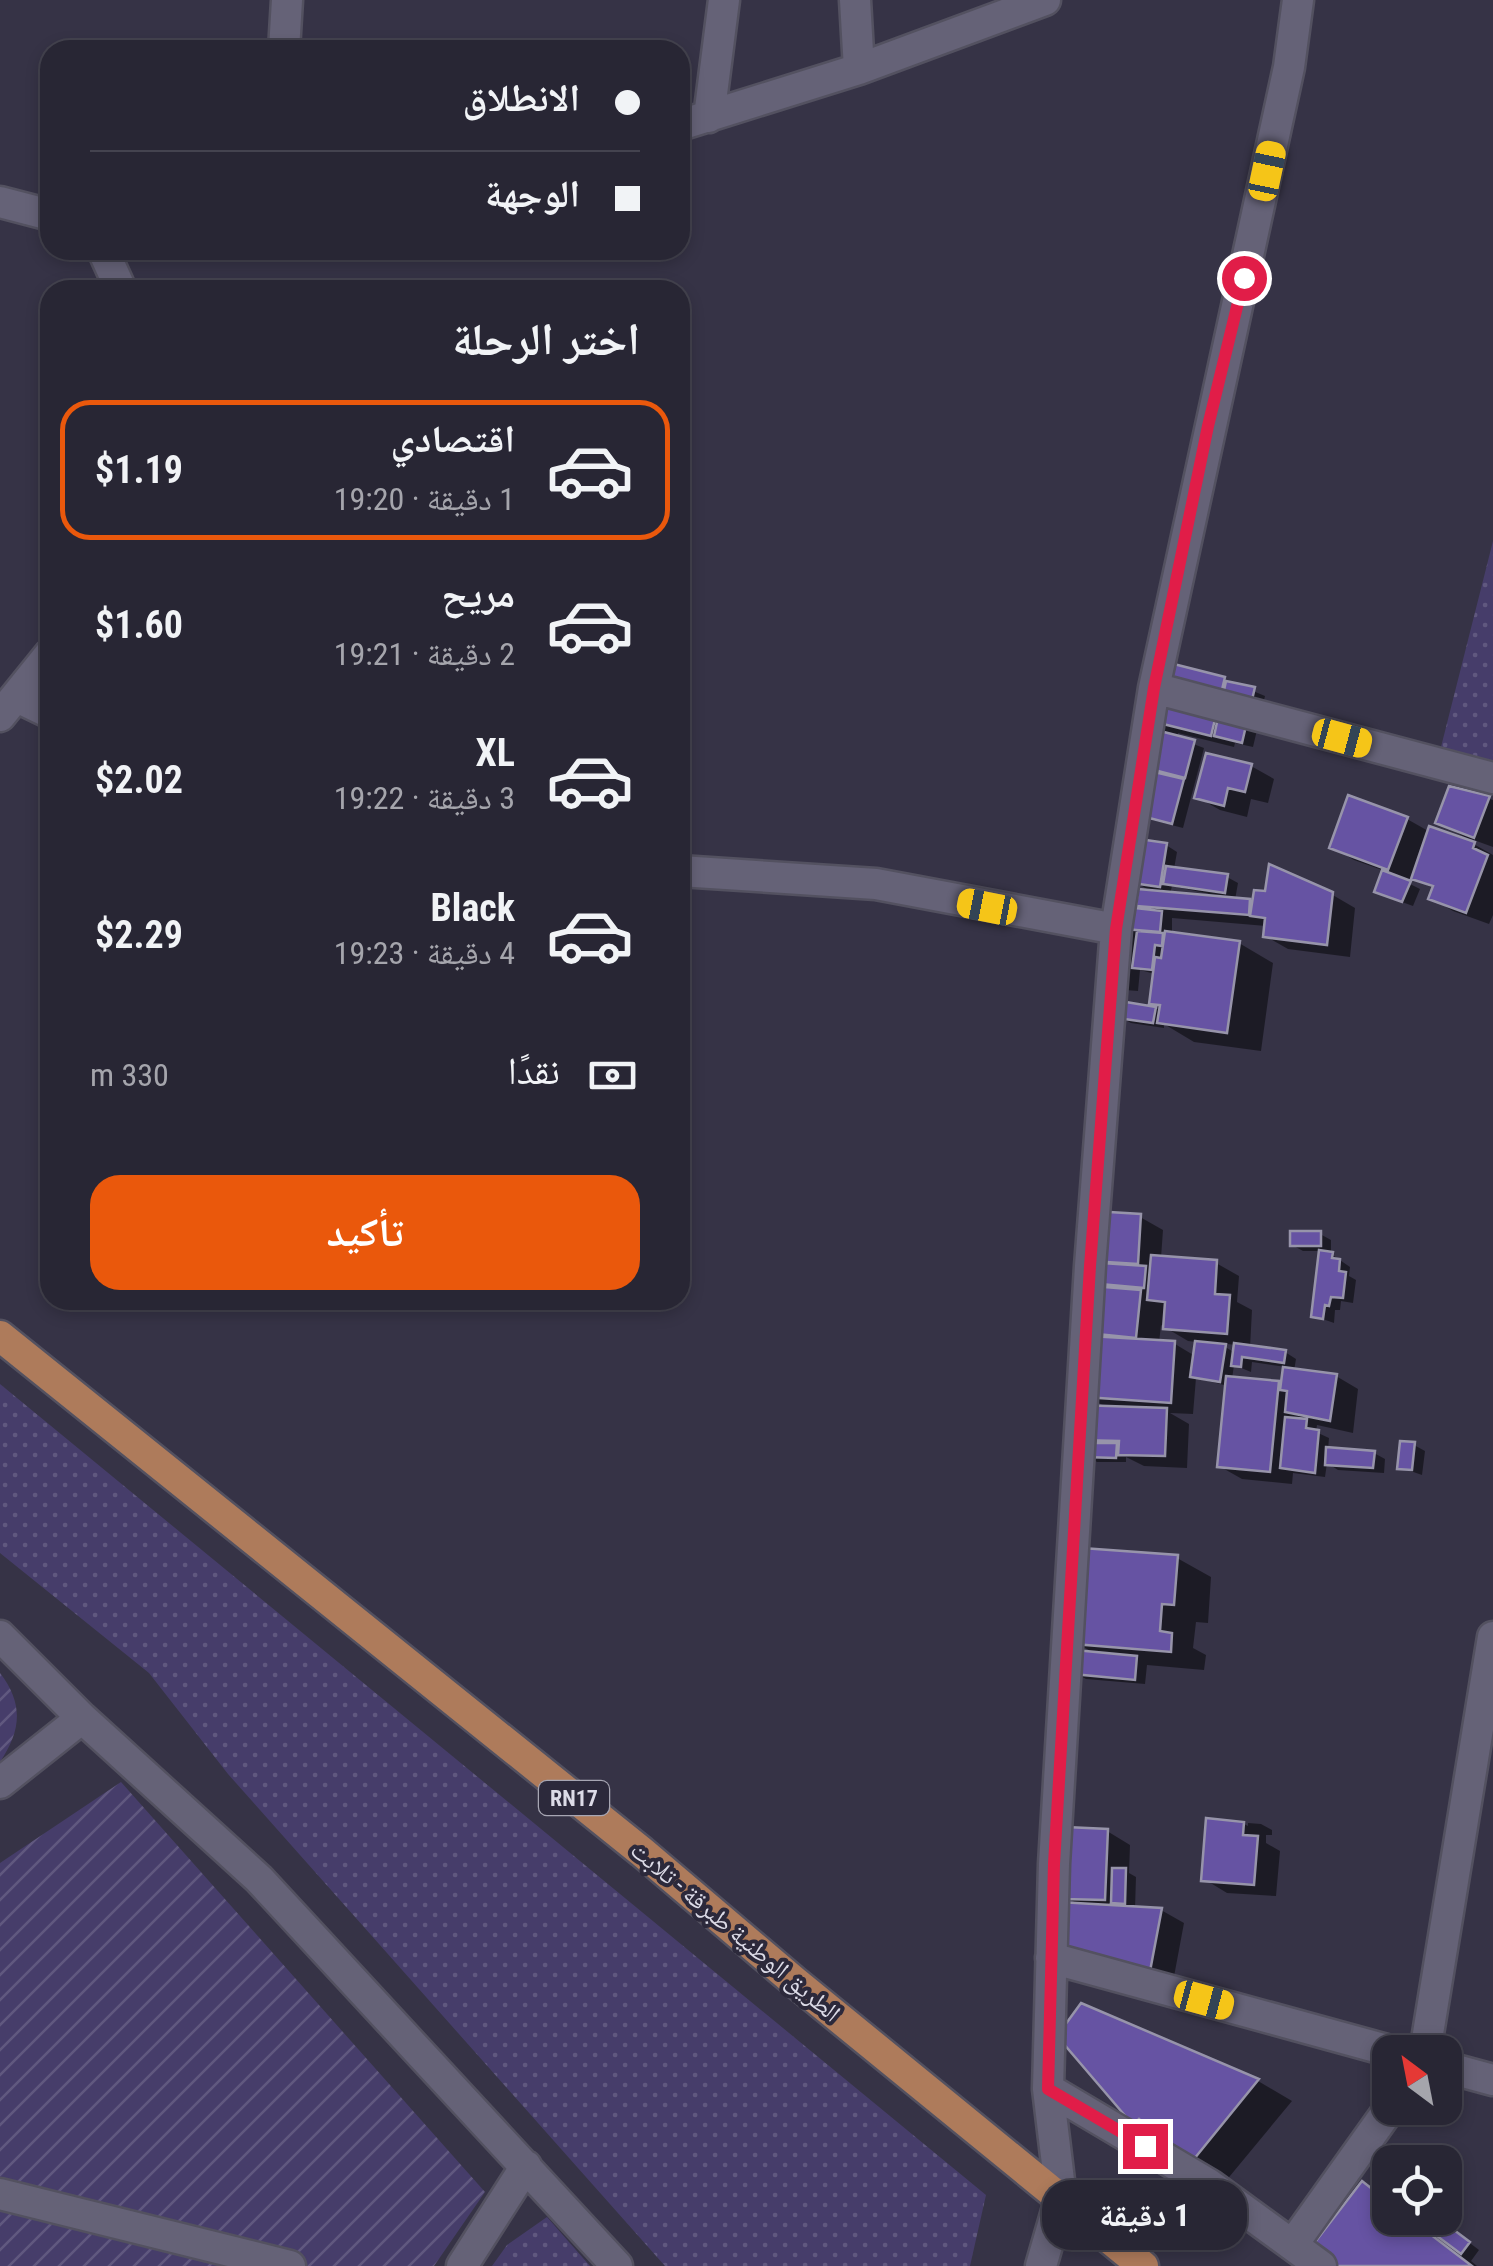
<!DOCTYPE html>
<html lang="ar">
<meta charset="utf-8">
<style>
:root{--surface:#282634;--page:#302e3c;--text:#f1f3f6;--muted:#a5a5ac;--line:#44434f;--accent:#ea580c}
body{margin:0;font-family:"Roboto Condensed","Noto Naskh Arabic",sans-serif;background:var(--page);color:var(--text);direction:rtl;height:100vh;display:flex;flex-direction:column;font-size:38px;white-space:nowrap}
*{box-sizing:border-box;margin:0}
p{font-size:32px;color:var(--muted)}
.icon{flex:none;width:55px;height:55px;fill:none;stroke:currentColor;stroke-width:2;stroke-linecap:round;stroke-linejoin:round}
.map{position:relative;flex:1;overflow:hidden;direction:ltr}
.side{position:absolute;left:40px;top:280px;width:650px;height:1030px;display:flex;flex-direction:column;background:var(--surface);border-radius:30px;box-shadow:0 5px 15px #0003,0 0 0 2px var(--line);direction:rtl}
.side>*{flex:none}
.top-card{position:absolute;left:40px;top:40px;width:650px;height:220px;border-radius:30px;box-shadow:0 5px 15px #0003,0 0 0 2px var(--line);direction:rtl;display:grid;align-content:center;height:220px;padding:0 50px;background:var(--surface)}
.needle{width:65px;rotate:328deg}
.controls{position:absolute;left:1372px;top:2035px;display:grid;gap:20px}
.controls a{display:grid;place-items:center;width:90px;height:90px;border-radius:20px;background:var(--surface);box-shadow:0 5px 15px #0003,0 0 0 2px var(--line);font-size:50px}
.end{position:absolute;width:45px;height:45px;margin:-22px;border:12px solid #e11d48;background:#fff;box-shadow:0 0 0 5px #fff}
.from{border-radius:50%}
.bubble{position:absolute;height:70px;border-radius:30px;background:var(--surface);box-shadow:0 5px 15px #0003,0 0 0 2px var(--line);font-size:32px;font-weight:700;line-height:70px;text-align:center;direction:rtl}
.car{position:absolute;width:30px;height:60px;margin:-30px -15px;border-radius:12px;box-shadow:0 0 8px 2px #0007;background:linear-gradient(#f5c518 24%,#345 0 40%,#f5c518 0 76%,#345 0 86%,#f5c518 0)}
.top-card b{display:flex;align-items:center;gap:35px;height:95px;font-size:38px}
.top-card b+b{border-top:2px solid var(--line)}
.top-card i{width:25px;height:25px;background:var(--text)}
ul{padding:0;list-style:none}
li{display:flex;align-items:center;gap:30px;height:140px;margin:0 20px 15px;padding:0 30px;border:5px solid transparent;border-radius:30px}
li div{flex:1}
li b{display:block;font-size:38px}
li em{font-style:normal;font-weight:700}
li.active{border-color:var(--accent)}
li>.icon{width:90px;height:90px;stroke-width:1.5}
h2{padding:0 50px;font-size:45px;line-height:120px}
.pay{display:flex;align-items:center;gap:25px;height:110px;padding:0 50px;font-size:38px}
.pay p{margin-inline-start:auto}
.button{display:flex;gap:20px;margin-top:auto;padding:20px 50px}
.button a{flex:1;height:115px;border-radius:30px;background:var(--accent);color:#fff;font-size:40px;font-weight:700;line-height:115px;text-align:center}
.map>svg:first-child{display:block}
.grass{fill:url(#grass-dots)}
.garden{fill:url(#garden-furrows)}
.shadow{fill:#0007;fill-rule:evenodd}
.building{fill:#6653a3;stroke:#9794aa;stroke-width:2.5}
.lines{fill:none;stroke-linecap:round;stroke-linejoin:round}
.minor-casing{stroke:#535160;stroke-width:35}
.major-casing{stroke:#535160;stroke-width:35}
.minor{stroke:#656277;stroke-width:30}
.major{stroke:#ae7b5b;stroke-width:30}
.route{stroke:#e11d48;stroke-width:12}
.labels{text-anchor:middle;stroke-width:8;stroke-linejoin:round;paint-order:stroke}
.shield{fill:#2c293b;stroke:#a7a6b3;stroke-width:2.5}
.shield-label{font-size:22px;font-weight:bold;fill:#dcdbe7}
.street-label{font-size:25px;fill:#dcdbe7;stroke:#2c293b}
</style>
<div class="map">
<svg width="1493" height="2266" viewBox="0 0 1493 2266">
<defs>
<pattern id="grass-dots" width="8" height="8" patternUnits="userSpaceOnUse" patternTransform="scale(2.5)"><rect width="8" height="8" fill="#463d6a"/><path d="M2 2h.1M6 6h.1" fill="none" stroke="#60587f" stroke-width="1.8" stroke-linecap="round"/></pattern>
<pattern id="garden-furrows" width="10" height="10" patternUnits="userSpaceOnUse" patternTransform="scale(2.5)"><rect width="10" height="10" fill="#463d6a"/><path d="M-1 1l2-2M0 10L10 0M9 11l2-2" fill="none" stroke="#60587f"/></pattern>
</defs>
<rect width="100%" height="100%" fill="#363346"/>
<!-- grass -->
<path class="grass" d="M1493,541v221l-52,-15z
M0,1384l986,811 -16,71h-305l-437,-492 -79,-101 -149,-120z
M547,2217l43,49h-98l15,-21z"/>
<!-- garden -->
<path class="garden" d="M0,1673c24,31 21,58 0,89z
M121,1782l364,410 -51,74h-434v-403z"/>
<!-- shadow -->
<path class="shadow" d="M1224,679l41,17 -12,51 -18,-4 -1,4 -56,-14 -1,5 27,10 -21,80 -31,-8 -11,-6 22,-85 -25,-13z
M1251,766l23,13 -6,24 -17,-4 -4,18 -27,-7 -23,-13z
M1450,789l43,11v47l-22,-8 -1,3 23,13v60l-4,9 -36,-13 -22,-13 3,-9 -21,-12 -3,7 10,5 -7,17 -25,-9 -11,-6 8,-20 -31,-11 -22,-13 18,-49 57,21 23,13 39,10 1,-2 -32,-18z
M1166,845l11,7 -3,17 53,8 11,6 -3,17 20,4 76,-10 24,14 -5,49 -62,-8 -23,-13 1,-10 -94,-8v16l67,9 34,20 -12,88 -67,-9 -30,-18v4l-33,-5 -11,-6 2,-13 43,6 -13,-8 3,-28 -15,-4 -2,21 -13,-1 -5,-59 33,-19 -14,-8 15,-11 -19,-11zM1172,886l38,8v4l-40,-4z
M1140,1217l23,13 -2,28 55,5 23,13 -2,26 15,8 -2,38 35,4 11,7 -2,12 42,5 22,13 -5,44 -36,-8 -1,7 13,6 -1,12 46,3 11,6 -1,14 -46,-3 -11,-7 -2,14 -32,-4 -1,11 -50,-5 -23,-13 9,-80 -32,-8 -3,36 -23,-1 19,11 -2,44 -43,-2 -18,-9v5h-29l-10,-7 22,-46 -22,-13 5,-58 23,-48 -12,-7 -11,-24zM1161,1325l27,16 9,1 -2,14 -20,-12 -16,-1zM1219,1343l17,2 -1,8zM1252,1362l34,5 -3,19 -51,-7 2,-14 17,7z
M1320,1234l11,6v14l19,13 -1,9 7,4 -3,23 -12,-2 -1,9h-5l-1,13 -20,-7 7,-65h-18l-11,-6z
M1414,1445l11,6 -3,24 -23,-8z
M1177,1558l34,19 -3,46 -12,-1 -3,26 13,7 -2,15 -57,-5 -2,19 -59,-5 -11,-6 23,-18 -22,-12z
M1248,1823l13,1 11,6v5h-6v8l14,8 -4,45 -49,-3 -23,-14 40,-55 4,2z
M1107,1831l23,14 -1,28 7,4 -1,32 26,1 23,13 -14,75 -89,-92 -15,-9z
M1082,2006l176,75 34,20 -67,81 -90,-59z
M1362,2185l28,16v17h24l13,10 8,-10 10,6 34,26 -8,11 6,5h-162z"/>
<!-- building -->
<path class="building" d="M1150,658l75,19 -14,59 -76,-19z
M1226,681l29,6 -13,56 -28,-7z
M1160,731l35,9 -10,38 -35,-9z
M1206,753l46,11 -7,28 -17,-4 -4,18 -30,-8z
M1150,771l34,8 -12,45 -34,-9z
M1449,786l41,10 -16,42 -39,-15z
M1348,795l60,22 -20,53 -59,-22z
M1429,826l46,16 -2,6 15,7 -22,58 -38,-14 5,-13 -22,-7z
M1139,839l28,4 -7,44 -28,-4z
M1269,864l64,28 -6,53 -64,-8 2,-19 -15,-2 4,-26 11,1z
M1166,866l62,8 -3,19 -62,-9z
M1382,870l29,11 -9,21 -28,-10z
M1138,889l112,10 -1,16 -113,-9z
M1126,907l36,4 -2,21 -36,-3z
M1137,931l26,2 -1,13 -7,-1 -3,25 -20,-2z
M1165,931l75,10 -13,92 -70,-10 3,-18 -11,-1 6,-47 6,1z
M1120,1001l36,6 -3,16 -36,-5z
M1093,1211l48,3 -3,50 -48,-3z
M1290,1231h31v15h-31z
M1319,1250l14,2 -1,6 8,1 -1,12 7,1 -3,26 -12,-1 -2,9 -4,-1 -2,14 -12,-2z
M1151,1255l66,5 -2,34 15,1 -3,39 -64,-5 2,-27 -18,-2z
M1102,1263l44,3 -2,22 -44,-4z
M1092,1286l49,4 -5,48 -49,-5z
M1089,1336l86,5 -4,62 -86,-6z
M1195,1341l31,3 -6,38 -30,-5z
M1234,1343l52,7 -2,13 -42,-6 -1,10 -10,-1z
M1283,1367l54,7 -7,47 -45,-9 2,-21 -7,-1z
M1226,1376l53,5 -9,91 -53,-5z
M1078,1405l89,3 -2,48 -47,-1 1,-14 -42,-1z
M1285,1417l22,2 -1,9 13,2 -4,43 -35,-5z
M1400,1441l15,1 -3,28 -15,-1z
M1085,1443h32l-1,15 -32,-1z
M1326,1447l49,4 -2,17 -48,-3z
M1082,1548l96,7 -4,50 -12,-1 -2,27 12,2 -1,19 -97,-8z
M1075,1650l62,6 -2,24 -62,-6z
M1206,1818l38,4 -1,13 15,1 -4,49 -53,-4z
M1066,1827l42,2 -3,71 -42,-1z
M1112,1868h14l-1,36 -14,-1z
M1059,1902l103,6 -15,79 -90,-32z
M1081,2003l178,76 -69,85 -51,-45 -6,6 -76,-89z
M1362,2181l28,22v15h19l63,48h-161l-9,-7z
M1432,2218h6l32,24 -9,12 -36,-27z"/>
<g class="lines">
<!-- minor casing -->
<g class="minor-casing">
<path id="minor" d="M855,0l4,69
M284,50l3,-50
M709,117l15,-117
M680,125l179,-56 186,-69
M0,202l50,13
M103,250l18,40
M1154,688l339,90
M17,697l33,16
M0,716l50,-62
M680,871l196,13 240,45
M0,1636l82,82 177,161 358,387
M0,1783l82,-65
M1051,1958l343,94
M1425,2052l68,-415
M1445,2067l48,13
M1048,2089l162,96 111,81
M0,2194l290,72
M1293,2244l97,-136
M462,2266l64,-100
M1041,2266l20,-69 -13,-108 6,-225 36,-598 26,-337 38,-241 135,-621 9,-67"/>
</g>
<!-- major casing -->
<g class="major-casing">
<path id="major" d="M0,1336l642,516 153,130 348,284"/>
</g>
<!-- minor -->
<use href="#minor" class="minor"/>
<!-- major -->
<use href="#major" class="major"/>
</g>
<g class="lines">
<!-- route -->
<path class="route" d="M1145,2146l-97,-57 6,-225 36,-598 26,-337 38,-241 54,-262 36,-148"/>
</g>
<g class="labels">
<!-- shield labels -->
<rect class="shield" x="539" y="1781" width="70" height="34" rx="8"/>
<g class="shield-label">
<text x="574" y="1806">RN17</text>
</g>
<!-- street labels -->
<g class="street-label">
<text transform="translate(736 1931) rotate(40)" y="9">الطريق الوطنية طبرقة - تلابت</text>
</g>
</g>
</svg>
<div class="controls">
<a><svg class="needle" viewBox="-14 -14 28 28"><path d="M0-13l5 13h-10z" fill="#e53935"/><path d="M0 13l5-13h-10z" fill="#a5a5ac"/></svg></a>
<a><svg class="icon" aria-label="locate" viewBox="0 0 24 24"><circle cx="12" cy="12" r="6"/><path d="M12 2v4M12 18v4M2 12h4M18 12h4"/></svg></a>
</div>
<i class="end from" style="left:1244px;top:278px"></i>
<i class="end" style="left:1145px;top:2146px"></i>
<div class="bubble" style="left:1042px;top:2180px;width:205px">1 دقيقة</div>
<i class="car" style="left:1267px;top:171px;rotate:12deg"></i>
<i class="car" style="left:1342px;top:738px;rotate:105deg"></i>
<i class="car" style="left:987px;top:907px;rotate:281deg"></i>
<i class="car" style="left:1204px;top:2000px;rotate:105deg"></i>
<div class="top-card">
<b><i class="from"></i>الانطلاق</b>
<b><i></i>الوجهة</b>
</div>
<section class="side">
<h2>اختر الرحلة</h2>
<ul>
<li class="active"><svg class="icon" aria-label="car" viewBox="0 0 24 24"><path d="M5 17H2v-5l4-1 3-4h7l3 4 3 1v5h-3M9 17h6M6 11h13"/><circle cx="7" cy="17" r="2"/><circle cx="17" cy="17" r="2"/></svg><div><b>اقتصادي</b><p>1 دقيقة · 19:20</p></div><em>$1.19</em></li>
<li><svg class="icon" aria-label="car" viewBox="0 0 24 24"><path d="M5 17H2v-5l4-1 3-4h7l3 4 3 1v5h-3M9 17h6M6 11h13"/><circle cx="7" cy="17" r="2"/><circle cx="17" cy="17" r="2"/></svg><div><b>مريح</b><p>2 دقيقة · 19:21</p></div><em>$1.60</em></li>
<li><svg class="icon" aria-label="car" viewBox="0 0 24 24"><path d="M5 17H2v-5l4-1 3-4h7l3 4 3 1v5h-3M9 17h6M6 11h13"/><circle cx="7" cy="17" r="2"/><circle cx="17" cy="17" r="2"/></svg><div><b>XL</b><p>3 دقيقة · 19:22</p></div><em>$2.02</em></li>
<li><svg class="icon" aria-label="car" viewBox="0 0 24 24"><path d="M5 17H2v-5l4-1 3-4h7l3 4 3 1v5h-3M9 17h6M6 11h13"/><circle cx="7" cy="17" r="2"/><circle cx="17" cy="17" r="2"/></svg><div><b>Black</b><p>4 دقيقة · 19:23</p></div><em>$2.29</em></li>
</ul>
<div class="pay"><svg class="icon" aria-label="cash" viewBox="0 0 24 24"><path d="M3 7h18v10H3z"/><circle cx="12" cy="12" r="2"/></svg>نقدًا<p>330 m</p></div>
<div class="button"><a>تأكيد</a></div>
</section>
</div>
